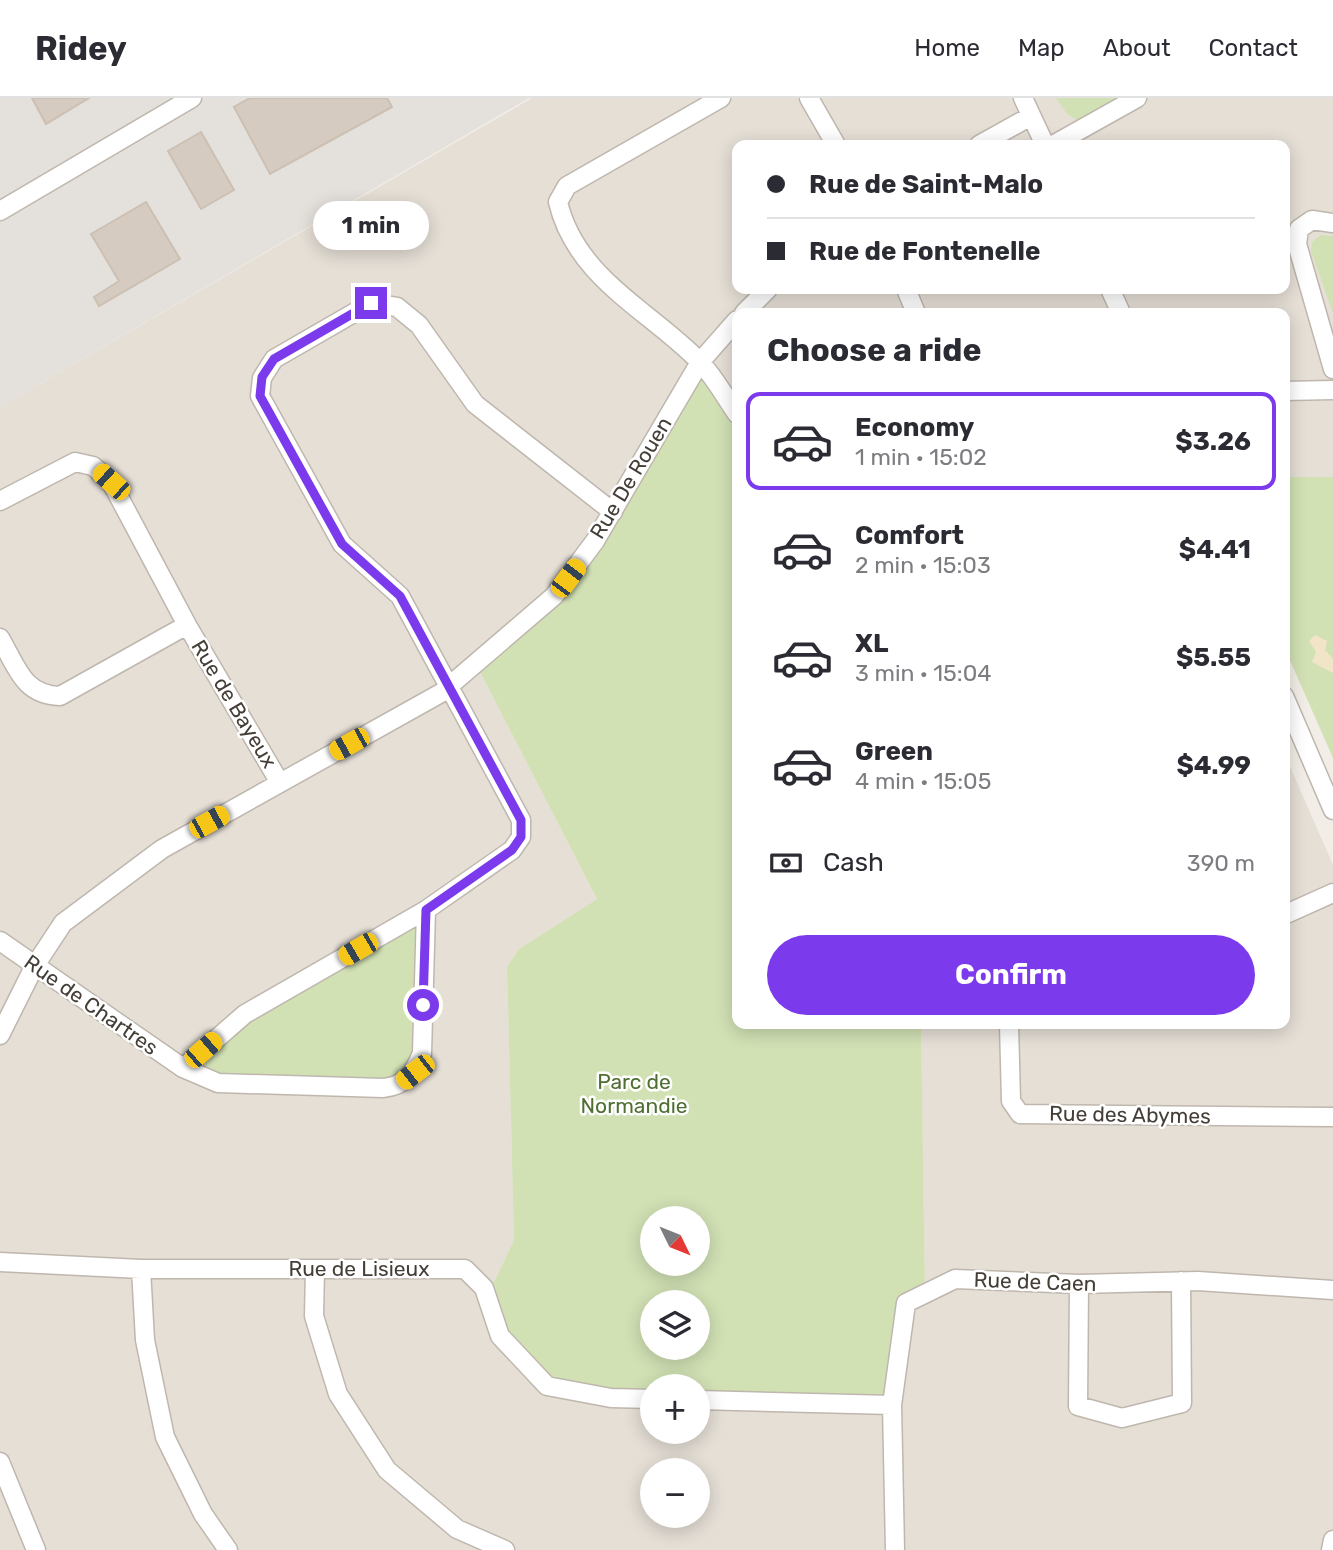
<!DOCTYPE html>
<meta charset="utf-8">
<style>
:root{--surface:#fff;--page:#f2f2f3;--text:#2b2b33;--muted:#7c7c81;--line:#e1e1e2;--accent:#7c3aed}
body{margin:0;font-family:Rubik,sans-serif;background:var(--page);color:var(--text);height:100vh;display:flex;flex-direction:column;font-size:26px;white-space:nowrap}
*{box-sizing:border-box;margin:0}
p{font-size:23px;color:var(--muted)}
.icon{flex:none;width:38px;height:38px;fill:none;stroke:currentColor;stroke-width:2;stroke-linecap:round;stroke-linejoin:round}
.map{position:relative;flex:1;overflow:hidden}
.side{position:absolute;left:732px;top:210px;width:558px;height:721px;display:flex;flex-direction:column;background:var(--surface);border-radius:14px;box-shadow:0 4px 18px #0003}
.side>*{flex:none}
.banner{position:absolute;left:732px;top:42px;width:558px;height:154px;border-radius:14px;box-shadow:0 4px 18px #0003;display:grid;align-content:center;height:154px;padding:0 35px;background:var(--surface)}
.needle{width:46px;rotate:133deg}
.buttons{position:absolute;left:640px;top:1108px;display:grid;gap:14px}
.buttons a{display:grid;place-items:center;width:70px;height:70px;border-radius:50%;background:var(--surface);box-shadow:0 4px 18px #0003;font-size:35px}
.end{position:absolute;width:32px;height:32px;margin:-16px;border:9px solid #7c3aed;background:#fff;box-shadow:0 0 0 4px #fff}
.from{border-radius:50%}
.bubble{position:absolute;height:49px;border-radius:24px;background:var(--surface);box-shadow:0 4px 18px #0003;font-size:23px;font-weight:700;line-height:49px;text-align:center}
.car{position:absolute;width:21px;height:42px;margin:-21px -10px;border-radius:9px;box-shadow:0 0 5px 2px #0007;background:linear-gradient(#f5c518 24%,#345 0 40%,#f5c518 0 76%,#345 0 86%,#f5c518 0)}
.banner b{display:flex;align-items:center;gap:24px;height:66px;font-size:26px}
.banner b+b{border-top:2px solid var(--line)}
.banner i{width:18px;height:18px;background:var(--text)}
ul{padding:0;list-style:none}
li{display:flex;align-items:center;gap:21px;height:98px;margin:0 14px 10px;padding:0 21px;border:4px solid transparent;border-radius:14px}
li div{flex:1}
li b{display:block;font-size:26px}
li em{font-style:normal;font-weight:700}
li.active{border-color:var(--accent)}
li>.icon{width:63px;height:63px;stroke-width:1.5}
h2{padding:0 35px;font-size:32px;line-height:84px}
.pay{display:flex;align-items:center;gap:18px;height:77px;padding:0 35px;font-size:26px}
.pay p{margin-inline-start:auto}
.button{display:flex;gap:14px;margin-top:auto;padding:14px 35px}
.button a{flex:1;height:80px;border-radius:42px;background:var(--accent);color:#fff;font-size:28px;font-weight:700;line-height:80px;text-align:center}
header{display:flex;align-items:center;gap:42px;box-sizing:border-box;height:98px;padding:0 35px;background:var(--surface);border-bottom:2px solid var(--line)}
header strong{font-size:33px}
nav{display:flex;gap:38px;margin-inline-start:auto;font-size:24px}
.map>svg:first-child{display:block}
.residential{fill:#e5dfd6;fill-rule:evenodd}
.industrial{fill:#e4e0dc}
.green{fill:#d1e1b4;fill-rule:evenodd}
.sand{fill:#f2e5c7}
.building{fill:#d5cbc1;stroke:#ccc0b2;stroke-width:2}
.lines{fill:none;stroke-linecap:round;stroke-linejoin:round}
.minor-casing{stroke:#bfb7ae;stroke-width:21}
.minor{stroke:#fff;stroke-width:18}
.route{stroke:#7c3aed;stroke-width:9}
.labels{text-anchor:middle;stroke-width:5;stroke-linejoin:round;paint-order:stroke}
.street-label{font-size:21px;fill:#443e37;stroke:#fff}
.park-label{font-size:21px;fill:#4e6f31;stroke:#fff}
</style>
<header>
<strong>Ridey</strong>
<nav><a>Home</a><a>Map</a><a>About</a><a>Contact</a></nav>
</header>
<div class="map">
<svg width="1333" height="1452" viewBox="0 0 1333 1452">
<rect width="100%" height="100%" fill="#f2eee7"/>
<!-- residential -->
<path class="residential" d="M532,0h801v379h-48l-1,-164h-547v109l-183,174 -78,68 121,235 -78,50 -12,18 7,273 -20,42 159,117v33h45v-32l227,-108 -4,-268h363l1,-269 48,110v685h-1333v-1143zM737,47h547v144h-547zM653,1372h45v46h-45z"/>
<!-- industrial -->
<path class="industrial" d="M0,0h529l-529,309z"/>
<!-- green -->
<path class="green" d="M1056,0h69l-48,22 -10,-6z
M1321,137l12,1v77l-22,-62 1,-9z
M700,264l37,60v602h184l4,268 -19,11 -14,102 -194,-5v-14h-45v13l-106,-13 -47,-50 -16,-48 10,-6 20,-42 -7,-273 12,-18 78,-50 -121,-235 78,-68zM653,1120h45v46h-45zM653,1204h45v46h-45z
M1284,379h49v281l-48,-109z
M426,812l-4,143 -25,33 -179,-3 -35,-15 62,-54z"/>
<!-- sand -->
<path class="sand" d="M1315,537l12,6 -2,9 8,9v14l-21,-11 4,-10 -7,-11z"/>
<!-- building -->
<path class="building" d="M32,0h57l-43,26z
M250,0h137l5,9 -122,67 -36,-67z
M201,34l33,58 -33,19 -33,-58z
M146,104l34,57 -81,47 -5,-9 25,-16 -28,-47z"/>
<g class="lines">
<!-- minor casing -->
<g class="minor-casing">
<path id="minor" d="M721,0l-154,88 -9,16c18,76 91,108 141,159 15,15 26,36 38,53
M809,0l27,47
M1023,0l22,47
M979,47l52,-29
M1053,47l84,-47
M0,113l192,-113
M1333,125l-21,-3 -13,9 -2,15 36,125
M906,191l10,24
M1110,191l11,24
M744,215l24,-24
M1284,293l49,-1
M0,403l75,-39 18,4 18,16 76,143 93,158
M0,540c17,29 23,57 60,58l127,-71
M1284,598l49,114
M1284,817l49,-22
M0,843l183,127 35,15 165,5c22,-2 31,-15 39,-35l4,-143
M1009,926l2,77 9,13 313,3
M0,937l34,-68 29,-44 99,-74 279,-156 113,-97 41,-55 105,-179 37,-42
M183,970l62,-54 181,-104 86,-60 9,-13v-17l-121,-224 -58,-52 -82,-148 2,-18 12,-19 97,-56 26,4 22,18 56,79 138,108
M0,1164l141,7h324l19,19 16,48 47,50 64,12 42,1
M141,1171l4,71 20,97 38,77 25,36
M315,1171l-1,47 24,78 49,76 70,59 48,21
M1079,1186l-1,122 44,12 60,-15 -1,-122
M698,1302l194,5
M0,1364l36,88
M895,1452l-3,-145 14,-102 49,-24 124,5 119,-3 135,9
M1331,1452l2,-10"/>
</g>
<!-- minor -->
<use href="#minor" class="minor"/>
</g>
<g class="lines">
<!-- route -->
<path class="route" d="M371,205l-97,56 -12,18 -2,19 82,148 58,52 121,224v17l-9,13 -86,60 -3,95"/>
</g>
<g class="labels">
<!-- street labels -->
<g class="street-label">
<text transform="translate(631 380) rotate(-59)" y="7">Rue De Rouen</text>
<text transform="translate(234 606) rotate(59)" y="7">Rue de Bayeux</text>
<text transform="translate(91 907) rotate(35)" y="7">Rue de Chartres</text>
<text transform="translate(1130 1017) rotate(1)" y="7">Rue des Abymes</text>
<text x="359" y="1178">Rue de Lisieux</text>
<text transform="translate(1035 1184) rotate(2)" y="7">Rue de Caen</text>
</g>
<!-- park labels -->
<g class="park-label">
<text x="634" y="991">Parc de<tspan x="634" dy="24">Normandie</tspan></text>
</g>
</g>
</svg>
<div class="buttons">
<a><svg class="needle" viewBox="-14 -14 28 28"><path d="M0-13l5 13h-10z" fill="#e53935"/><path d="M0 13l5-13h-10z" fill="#7c7c81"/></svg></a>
<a><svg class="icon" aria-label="layers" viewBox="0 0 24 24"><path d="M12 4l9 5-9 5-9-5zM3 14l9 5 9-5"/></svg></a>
<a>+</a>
<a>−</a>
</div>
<i class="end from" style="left:423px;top:907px"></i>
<i class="end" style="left:371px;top:205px"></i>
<div class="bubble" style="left:313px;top:103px;width:116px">1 min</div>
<i class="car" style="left:111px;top:384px;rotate:312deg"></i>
<i class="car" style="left:568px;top:480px;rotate:37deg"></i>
<i class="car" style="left:349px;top:646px;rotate:241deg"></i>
<i class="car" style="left:209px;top:724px;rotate:61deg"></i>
<i class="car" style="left:358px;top:851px;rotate:240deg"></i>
<i class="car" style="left:203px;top:952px;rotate:49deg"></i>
<i class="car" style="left:415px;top:974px;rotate:232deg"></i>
<div class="banner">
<b><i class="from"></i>Rue de Saint-Malo</b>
<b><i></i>Rue de Fontenelle</b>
</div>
<section class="side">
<h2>Choose a ride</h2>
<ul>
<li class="active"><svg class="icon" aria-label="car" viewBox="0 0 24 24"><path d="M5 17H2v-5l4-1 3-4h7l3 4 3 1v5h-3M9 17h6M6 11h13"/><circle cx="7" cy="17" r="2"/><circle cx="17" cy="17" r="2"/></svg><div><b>Economy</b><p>1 min · 15:02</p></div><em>$3.26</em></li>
<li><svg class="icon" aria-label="car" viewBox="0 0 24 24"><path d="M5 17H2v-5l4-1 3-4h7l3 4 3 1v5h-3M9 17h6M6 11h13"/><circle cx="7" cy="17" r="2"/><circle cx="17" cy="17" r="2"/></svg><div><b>Comfort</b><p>2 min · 15:03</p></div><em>$4.41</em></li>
<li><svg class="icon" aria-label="car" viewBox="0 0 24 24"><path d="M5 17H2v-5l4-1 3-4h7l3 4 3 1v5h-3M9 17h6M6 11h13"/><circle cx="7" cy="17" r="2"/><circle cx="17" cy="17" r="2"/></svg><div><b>XL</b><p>3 min · 15:04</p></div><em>$5.55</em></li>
<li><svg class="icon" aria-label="car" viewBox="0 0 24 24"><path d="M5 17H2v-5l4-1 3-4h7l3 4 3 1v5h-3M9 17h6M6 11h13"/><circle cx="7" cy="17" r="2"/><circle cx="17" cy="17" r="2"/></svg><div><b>Green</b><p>4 min · 15:05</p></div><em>$4.99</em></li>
</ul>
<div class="pay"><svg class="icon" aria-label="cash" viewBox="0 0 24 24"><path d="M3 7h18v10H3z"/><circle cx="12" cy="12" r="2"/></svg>Cash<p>390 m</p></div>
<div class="button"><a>Confirm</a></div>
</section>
</div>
